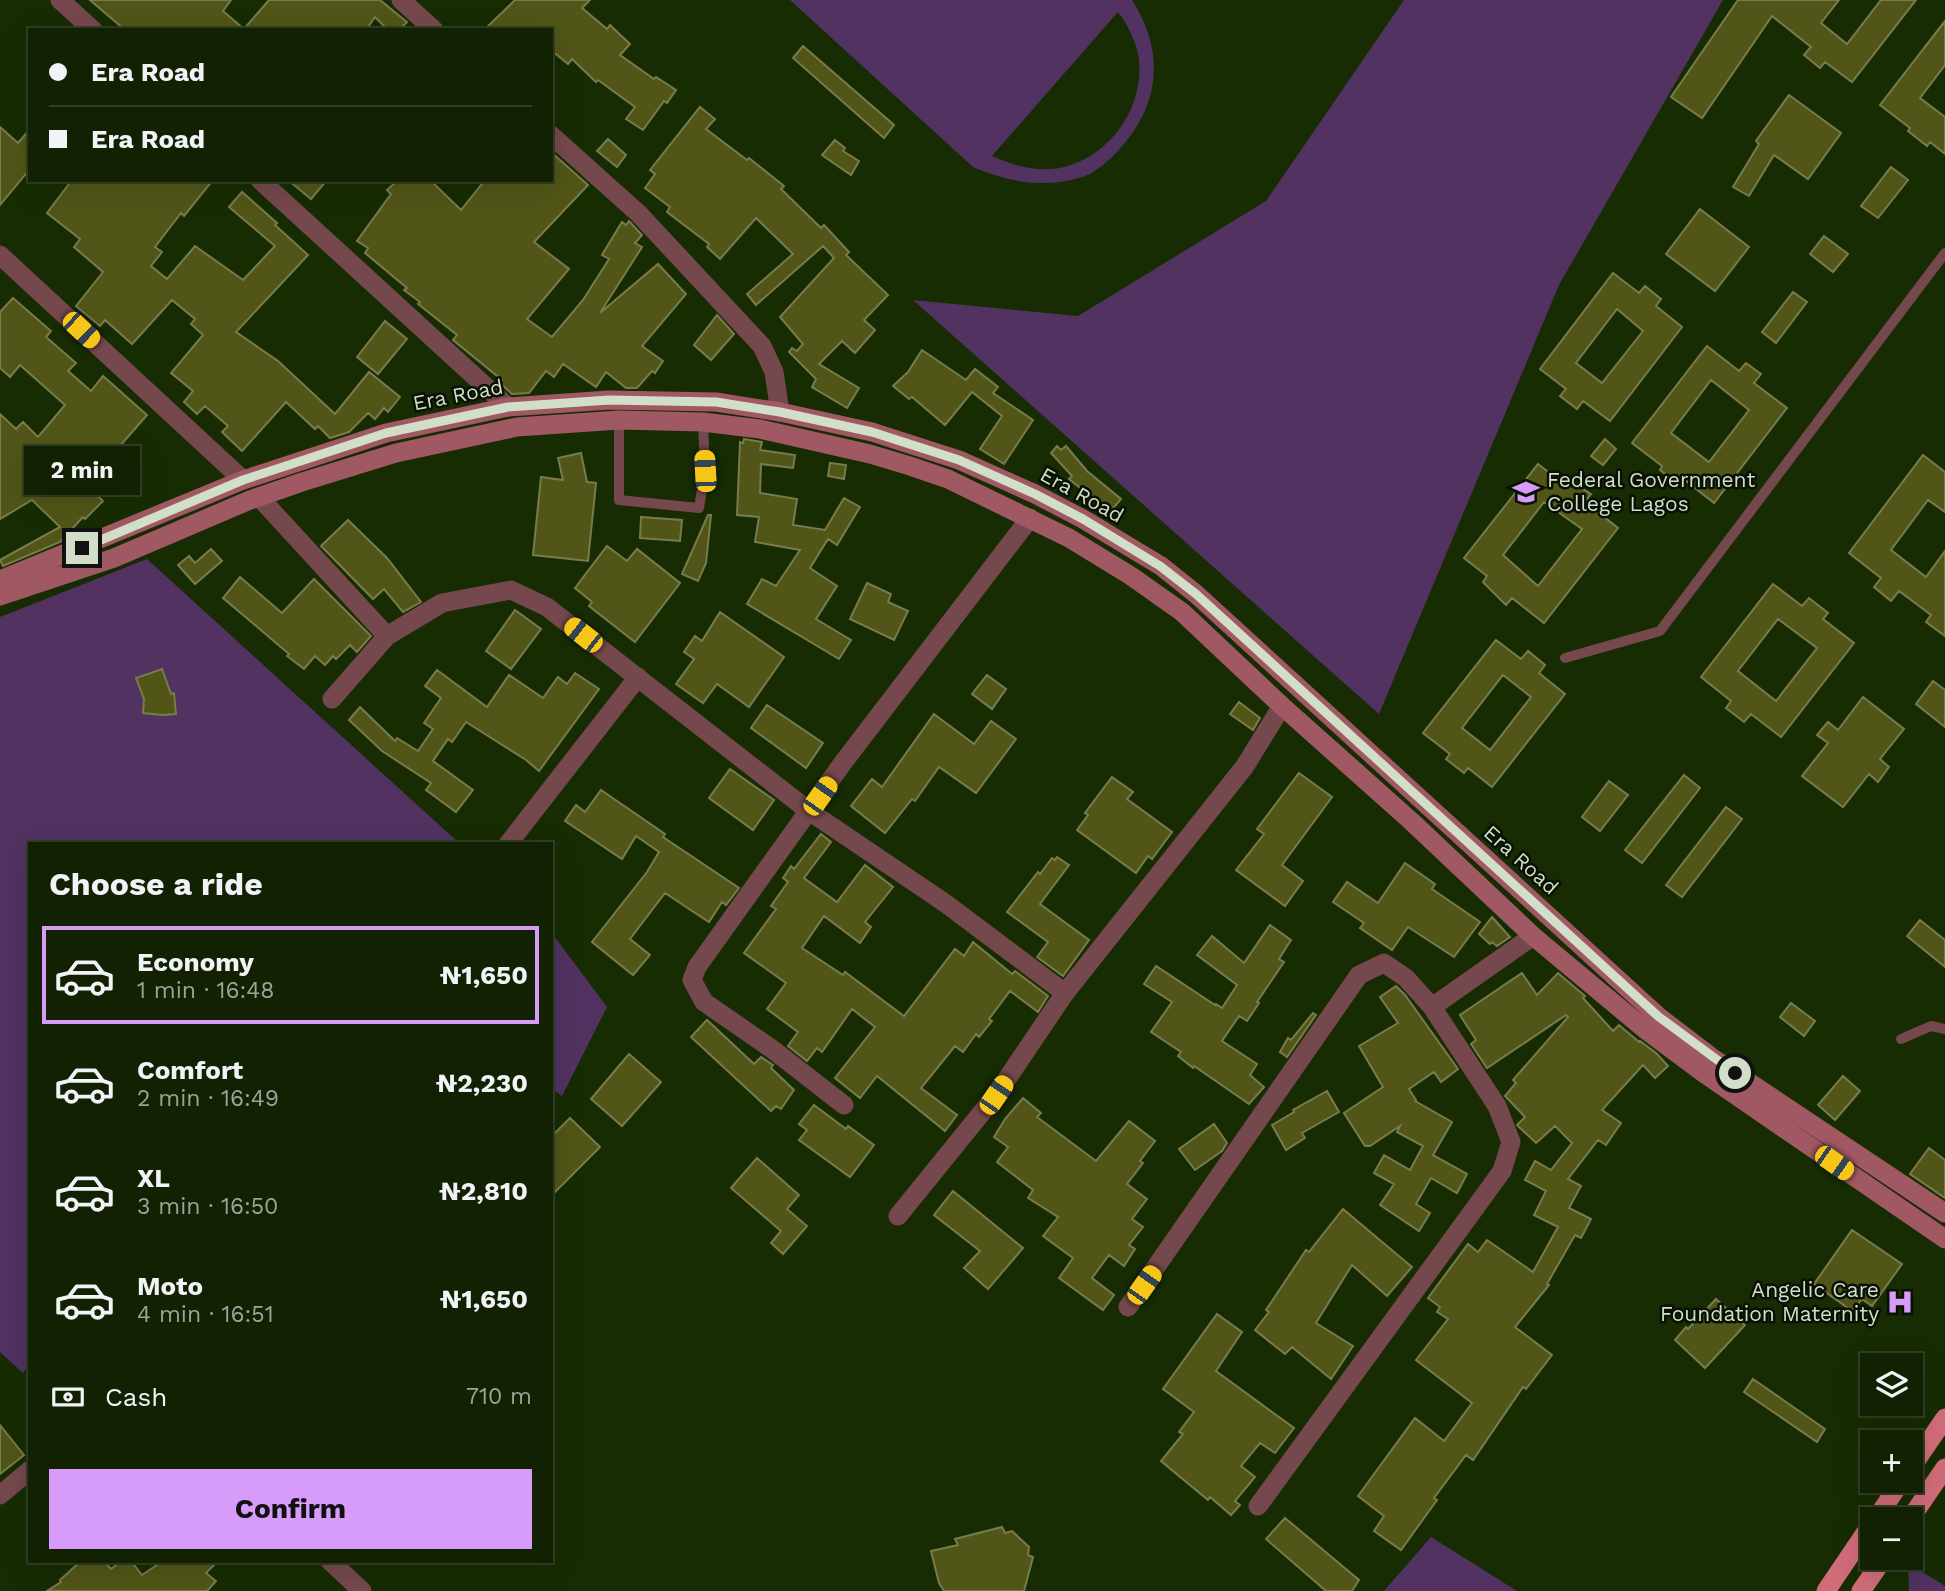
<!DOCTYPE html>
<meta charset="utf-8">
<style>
:root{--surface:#112102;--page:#1a290c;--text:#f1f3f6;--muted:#9ca399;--line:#303e24;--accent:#d79bf9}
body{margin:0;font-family:"Work Sans",sans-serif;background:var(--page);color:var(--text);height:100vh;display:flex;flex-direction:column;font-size:26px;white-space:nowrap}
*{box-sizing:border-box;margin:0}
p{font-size:23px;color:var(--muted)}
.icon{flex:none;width:38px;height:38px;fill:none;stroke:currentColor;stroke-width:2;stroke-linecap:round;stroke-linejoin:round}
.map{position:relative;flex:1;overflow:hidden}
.panel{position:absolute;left:28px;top:842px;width:525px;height:721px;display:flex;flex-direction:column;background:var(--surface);border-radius:0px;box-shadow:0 7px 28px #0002,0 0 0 2px var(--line)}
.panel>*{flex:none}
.top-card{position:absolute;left:28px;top:28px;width:525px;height:154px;border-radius:0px;box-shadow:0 7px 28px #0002,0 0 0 2px var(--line);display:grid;align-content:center;height:154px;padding:0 21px;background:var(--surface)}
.tools{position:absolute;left:1860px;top:1353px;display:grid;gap:14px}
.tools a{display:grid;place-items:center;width:63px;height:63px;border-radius:0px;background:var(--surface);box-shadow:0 7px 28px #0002,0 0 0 2px var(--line);font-size:35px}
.end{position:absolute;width:32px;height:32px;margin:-16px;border:9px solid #d1dfc8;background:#111;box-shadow:0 0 0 4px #111}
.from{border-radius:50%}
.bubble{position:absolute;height:49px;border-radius:0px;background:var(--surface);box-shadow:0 7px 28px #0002,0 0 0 2px var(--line);font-size:23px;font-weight:700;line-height:49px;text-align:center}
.car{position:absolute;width:21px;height:42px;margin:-21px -10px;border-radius:9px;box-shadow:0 0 5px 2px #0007;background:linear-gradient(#f5c518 24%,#345 0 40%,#f5c518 0 76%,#345 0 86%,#f5c518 0)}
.top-card b{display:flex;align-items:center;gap:24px;height:66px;font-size:26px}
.top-card b+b{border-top:2px solid var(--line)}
.top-card i{width:18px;height:18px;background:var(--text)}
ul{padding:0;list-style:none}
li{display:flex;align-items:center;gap:21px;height:98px;margin:0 14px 10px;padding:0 7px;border:4px solid transparent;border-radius:0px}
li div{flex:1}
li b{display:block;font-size:26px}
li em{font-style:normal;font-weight:700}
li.active{border-color:var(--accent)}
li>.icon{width:63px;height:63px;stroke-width:1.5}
h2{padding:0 21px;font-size:32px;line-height:84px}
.pay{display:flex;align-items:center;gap:18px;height:77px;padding:0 21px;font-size:26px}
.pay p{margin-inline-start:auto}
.action{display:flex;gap:14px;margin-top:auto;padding:14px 21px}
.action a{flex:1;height:80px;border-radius:0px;background:var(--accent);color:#111;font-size:28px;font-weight:700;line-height:80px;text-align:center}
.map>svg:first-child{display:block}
.green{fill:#513261;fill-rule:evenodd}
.building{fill:#515517;stroke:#787c4c;stroke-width:2;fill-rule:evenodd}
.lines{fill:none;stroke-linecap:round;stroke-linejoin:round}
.service{stroke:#75484d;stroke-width:10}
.minor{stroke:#75484d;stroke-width:19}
.secondary{stroke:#a05962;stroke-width:19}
.trunk{stroke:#d16c7a;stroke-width:19}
.route{stroke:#d1dfc8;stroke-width:9}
.labels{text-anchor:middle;stroke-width:5;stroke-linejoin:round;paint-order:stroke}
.street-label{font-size:21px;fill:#d1dfc8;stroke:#081103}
.poi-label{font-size:21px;fill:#d1dfc8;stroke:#081103;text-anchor:start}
</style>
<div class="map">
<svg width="1945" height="1591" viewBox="0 0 1945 1591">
<rect width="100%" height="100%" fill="#172c03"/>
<!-- green -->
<path class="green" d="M790,0h342c31,49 30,98 -8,144 -10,12 -26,28 -42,33 -38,12 -73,5 -109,-10zM1118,12c9,11 20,33 21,48 5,49 -30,98 -79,108 -23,4 -46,-2 -68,-12z
M1404,0h319l-164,285 -180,429 -466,-414 165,16 188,-115z
M147,559l312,284 -429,1v519l-7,10 -23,-21v-735z
M551,932l56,75 -45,89 -11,-8z
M1431,1537l86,54h-133z
M1908,1563l37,23v5h-36z"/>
<!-- building -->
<path class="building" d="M90,0h141l-8,11 21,18 25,-29h111l27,22 -8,8h-11l-13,-13 -9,13h-241z
M515,0h75l-8,8 25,21 3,-4 20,19 -10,11 34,24 2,-2 20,13 -9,13 -3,-2 -21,29 -17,-11 9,-12 -37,-27 -2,2 -24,-23 -4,5 -17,-14v-20h-67z
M1738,0h101l-18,23 26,21 34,-44h35l-64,82 -27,-20 -5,6 -16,-13 7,-8 -39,-31 -70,102 -31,-21z
M1945,21v44l-25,33 25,19v37l-15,-12 -3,4 -19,-15 2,-3 -30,-23z
M803,46l91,79 -10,13 -91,-80z
M1789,95l52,38 -33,46 -34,-24 -25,41 -16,-9 26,-43 -3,-3z
M700,107l15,12 -9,10 41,31 2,-2 35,28 -3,3 40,39 3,-3 25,27 -3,3 42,40 -24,25 11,10 -20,23 -13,-12 -23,23 40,24 -12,20 -35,-21 4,-8 -27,-27 3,-4 5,3 6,-7 -23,-27 54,-59 -11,-12 -67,59 -9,-11 46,-40 -37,-36 -36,41 -13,-12 2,-3 -42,-32 3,-5 -25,-19 10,-14 -5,-4z
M0,127l18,16 12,-14v40l-30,36z
M608,139l18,16 -9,12 -20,-16z
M835,140l10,8 -2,3 16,10 -8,14 -29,-20z
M551,152l37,33 -54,57 35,27 -42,50 25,18 31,-37 26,-41 -7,-4 20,-33 4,3 3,-4 13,14 -7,8 7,4 -42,66 58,-49 28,30 -44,52 21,15 -8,12 -3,-2 -15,17h-11l-20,-16 -10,15 -33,-23 -9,13 -8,-6 -17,22 -17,1 -12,-11 2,-3 -49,-40 4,-5 -39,-31 2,-2 -16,-12 3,-2 -42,-35 3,-5 -11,-7 34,-47 -4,-4 11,-10h32l31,30 24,-30h66z
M1891,167l17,13 -30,38 -17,-12z
M72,180h141l-29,36 -3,-3 -26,34 7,5 -11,14 16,13 28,-33 48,34 32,-34 -46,-39 13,-15 35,31 -2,2 33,30 -72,77 42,29 57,53 34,-42 31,25 -12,15 -4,-4 -9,11 -7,-6 -19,19 -19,6 -12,-12 -3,3 -29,-27 -44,49 -20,-19 6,-6 -23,-20 -8,8 -13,-12 9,-11 -22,-18 32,-38 -12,-11 4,-5 -23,-19 -40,44 -27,-24 -5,6 -24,-20 27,-34 -29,-25 6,-8 -33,-26z
M288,180h39l-16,19z
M1700,209l49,38 -34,44 -49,-37z
M1824,236l24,18 -15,18 -23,-18z
M1613,273l26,20 6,-7 16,13 -5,7 26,21 -72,94 -27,-20 -6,8 -17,-13 6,-7 -26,-20zM1617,309l26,22 -41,52 -26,-20z
M1793,292l14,10 -31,41 -14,-11z
M13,298l38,33 -5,6 30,26 -8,8 23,20 12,-15 44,39 -42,48 -17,23 15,15 -18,18 -2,-2 -23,25 -57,24 -3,-6 60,-33 -28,-27 -32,19v-105l16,15 7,-7 15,15 27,-32 -45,-40 -10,12 -10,-9v-56z
M717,315l17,19 -23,26 -17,-15z
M385,321l22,18 -29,35 -21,-17z
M1707,346l32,25 7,-8 15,11 -7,9 33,25 -73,95 -33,-26 -5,6 -16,-13 2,-4 -30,-23zM1711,380l38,30 -40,52 -38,-29z
M922,350l44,30 9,-11 23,18 -5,6 40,27 -29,44 -24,-15 22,-33 -30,-24 -27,33 -33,-28 -3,2 -16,-13 15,-14z
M744,439l18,3 -2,8 35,5 -2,13 -32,-4 -1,29 37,6 -4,26 32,5 19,-32 16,9 -23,38 -9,-6 -18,29 27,18 -21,33 35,21 -12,19 -92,-55 15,-25 14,7 24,-36 -45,-8 4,-25 -22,-2 3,-73 3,1z
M1605,439l11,10 -13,16 -12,-9z
M1057,446l4,4 5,-4 21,25 34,28 -11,13 -41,-33 3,-3 -21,-23z
M581,453l6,29 9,1 -8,78 -55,-6 8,-78 22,3 -5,-22z
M1923,455l22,17v40l-17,-12 -37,50 35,27 19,-26v85l-19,-14 5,-7 -32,-24 -8,10 -17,-14 7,-9 -32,-25z
M830,463l16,2 -2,14 -16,-3z
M1538,464l22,17 3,-4 28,17 -6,8 33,26 -74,95 -32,-25 -6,7 -23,-23 4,-6 -23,-18zM1544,502l38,27 -44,57 -35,-31z
M708,515h3l-5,48 -8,18 -16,-7z
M641,517l41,3 -2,21 -40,-3z
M348,520l39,38 34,44 -18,10 -19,-23 -11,10 -52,-53z
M607,546l20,15 10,-12 43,34 -45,59 -46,-36 3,-4 -17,-14z
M211,549l11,12 -27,23 -17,-19 11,-9 6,7z
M240,577l42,36 32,-34 57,57 -14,16 -7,-7 -14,14 -3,-3 -8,9 -10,-9 -11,13 -17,-13 2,-2 -66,-56z
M867,583l24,11 -3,8 20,9 -14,29 -44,-21z
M1773,584l29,22 7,-8 19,15 -5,6 31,24 -73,94 -30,-23 -7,8 -18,-14 5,-7 -30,-24zM1778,619l39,29 -41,53 -38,-30z
M515,610l26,19 -30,40 -25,-18z
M720,612l64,45 -35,50 -32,-23 -14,19 -27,-19 18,-25 -10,-7 11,-16 7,5z
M1496,640l25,19 7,-8 17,14 -6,8 26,21 -73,93 -24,-19 -4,5 -18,-14 4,-5 -27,-21zM1503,675l28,22 -41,53 -28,-22z
M162,669l9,25 3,-1 2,21 -13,1 -20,-2 1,-14 -8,-21z
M437,670l50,37 22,-32 34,23 15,-21 9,7 8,-11 24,16 -60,82 -13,-11 -60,-38 -14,20 -4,-3 -15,22 40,29 -17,22 -30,-22 5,-7 -49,-32 -33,-31 11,-13 35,34 2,-3 21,13 15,-22 -9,-6 17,-25 -16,-12z
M987,675l19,14 -14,20 -20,-15z
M1933,681l12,9v37l-29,-23z
M1863,697l41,32 -24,30 9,8 -11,15 -9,-8 -26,33 -41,-31 26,-33 -11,-8 11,-13 10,8z
M1239,702l21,16 -7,12 -23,-16z
M767,705l56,38 -17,25 -55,-40z
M934,714l40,30 17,-23 25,18 -40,54 -37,-26 -24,34 -3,-2 -27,34 -34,-27 21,-27 10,8z
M730,769l44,31 -21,30 -44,-32z
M1299,773l33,24 -50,68 21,16 -18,25 -49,-36 28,-36 -7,-5z
M1684,775l16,13 -58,75 -17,-13z
M1112,777l21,15 -6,7 45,33 -20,27 -4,-3 -12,17 -59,-43 11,-15 -3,-2z
M1609,781l19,14 -28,36 -18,-14z
M601,790l64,44 -2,3 76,51 -13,17 -4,-3 -13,20 -44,-29 -35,46 20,16 -17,20 -41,-33 55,-70 12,-20 -23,-16 -14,23 -57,-38 11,-16 9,7z
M1726,807l16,12 -60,78 -16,-12z
M821,834l10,8 -27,36 33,24 28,-37 28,22 -28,35 6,5 -11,16 -36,-27 -22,32 41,27 2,-3 59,44 51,-67 9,7 9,-14 39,32 3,-3 33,25 -10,16 -28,-21 -21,28 3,2 -13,16 -3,-3 -13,18 -8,-6 -34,42 36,27 -12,16 -68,-55 -17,22 -25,-20 40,-51 -23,-18 -30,43 -5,-4 -10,13 -19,-15 10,-14 -31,-23 19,-26 -42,-30 32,-44 -5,-3 17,-24 -5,-4 8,-12 3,3z
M1057,857l12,8 -29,39 49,36 -26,36 -26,-19 11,-15 -41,-30 31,-40 2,2 12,-16 3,2z
M1405,863l30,21 -3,5 48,33 -26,35 -46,-30 -16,23 -32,-22 4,-5 -31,-21 14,-20 31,21z
M1492,917l18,20 -13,9 -5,-4 -2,2 -11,-10z
M1920,920l25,20v27l-38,-31z
M1270,925l21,15 -12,19 5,3 -27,40 2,1 -12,18 -8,-5 -17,25 35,23 -7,11 14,12 -15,17 -55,-38 -1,2 -15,-12 3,-4 -30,-20 21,-30 -28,-18 12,-18 59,39 1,-1 6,4 15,-23 -40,-30 15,-19 32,27z
M1522,973l15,22 21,-22 27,23 -2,2 30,33 6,-6 20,17 1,-1 16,12 12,13 -13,12 -12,-13 -41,45 19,13 -15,22 -8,-5 -30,39 13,7 -12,22 22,11 -10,19 -6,-3 -28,49 2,1 -34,42 37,28 -26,34 -3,-2 -50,73 -7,-5 -32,43 3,2 -36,50 -27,-19 10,-15 -26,-20 57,-78 29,23 28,-38 -56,-43 32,-41 -11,-7 3,-5 -12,-9 40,-54 10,8 9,-12 46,32 25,-45 -24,-12 12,-24 -21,-11 10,-19 16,9 21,-27 -17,-17 -19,17 -19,-18 8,-8 -20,-21 11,-13 -3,-3 55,-63 -2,-2 -79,53 -16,-24 5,-4 -16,-25z
M1396,986l9,9 53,74 -17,13 -7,-10 -25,17 7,11 -1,1 37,21 -19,33 34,19 -10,19 -26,-15 -15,26 14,9 -11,18 -39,-26 14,-21 -20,-11 10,-18 26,15 13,-24 -26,-14 3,-6 -30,20h-5l-21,-33 39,-26 -24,-41 39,-23 -18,-26z
M1791,1003l24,18 -11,15 -24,-19z
M1313,1013l3,2 -29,42 -7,-5 8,-14 3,2z
M707,1020l47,44 7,-7 12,8 -2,3 23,22 -13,19 -5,-3 -5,5 -80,-74z
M629,1054l32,28 -39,44 -31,-27z
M1843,1076l17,15 -25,29 -17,-15z
M1327,1091l12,21 -37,21 3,5 -19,12 -14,-25 22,-13 -1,-2z
M1023,1098l18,15 -4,4 59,44 33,-40 26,20 -15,20 3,2 -16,21 20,15 -15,20 11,8 -14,18 6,4 -11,17 -15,-11 -17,23 22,17 -11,15 -44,-32 14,-20 -30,-22 15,-19 -30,-19 5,-8 -36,-28 11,-15 -14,-10 11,-18z
M814,1105l32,24 2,-3 26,19 -24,32 -51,-37 8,-10 -8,-6z
M570,1118l30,29 -49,49v-59z
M1214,1124l13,19 -5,8 -27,19 -16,-21z
M1929,1148l16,12v38l-35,-24z
M757,1158l42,37 -12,14 20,17 -24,28 -12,-11 10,-12 -50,-43z
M953,1191l70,57 -35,41 -24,-21 16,-17 -46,-36z
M1343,1209l69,58 -25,29 -35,-31 -36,58 37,23 -22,33 -39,-32 -7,7 -30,-24 14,-18 -3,-2 40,-60 3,2z
M1852,1230l50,34 -30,42 -10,-7 -10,12 -38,-27z
M1716,1299l29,26 -40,43 -30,-28 11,-13 2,2z
M1217,1314l25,18 -26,39 78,57 -19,25 -15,-10 -19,23 14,11 -20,24 5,4 -9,10 -21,-18 -2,3 -47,-39 22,-27 -4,-2 15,-20 -31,-23z
M1753,1379l72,50 -8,13 -73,-50z
M0,1425l24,30 -24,19z
M1285,1518l74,62 -7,11h-26l-60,-52z
M1002,1527l3,6 7,-2 17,16 -1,8 5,2 -9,34h-80l-5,-8 -8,-32 27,-6 -3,-6z
M81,1561h23l7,8 10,-8h10l11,14 21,-14h55l-12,12 10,8 -9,10h-160l14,-9 -1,-2z"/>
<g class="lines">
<!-- service -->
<path class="service" d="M619,420v80l80,8 6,-37 -2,-49
M1565,658l95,-27 285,-378
M1901,1039l30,-13 14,3"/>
<!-- minor -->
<path class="minor" d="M60,0l33,30
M401,0l33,30
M551,135l88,79 123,132 12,26 6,40
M260,180l248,227
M0,255l243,225
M259,497l128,139 55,-33 69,-13 36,17 262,204 136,92 120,90
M332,699l55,-63
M508,844l130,-167
M1432,1007l101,-71
M844,1105l-72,-56 -68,-47 -12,-22 5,-13 145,-203 188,-246
M898,1216l98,-121 69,-102 180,-227 37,-60
M1128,1307l231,-332 25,-12 22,15 26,29 65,99 14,36 -9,29 -244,335
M0,1495l30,-25
M330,1561l32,30"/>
<!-- secondary -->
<path class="secondary" d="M0,580l243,-100 143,-47 122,-26 101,-7 107,2 64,10 92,20 87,28 76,34 48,25 78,47 35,28 463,423 55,42 231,154
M0,596l114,-38 136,-58 52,-18 94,-29 121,-26 102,-7 84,2 57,7 110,25 40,12 38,13 121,59 62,38 51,36 100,94 129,115 122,115 114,95 55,41 243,167"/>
<!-- trunk -->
<path class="trunk" d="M1911,1468l34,-50
M1876,1519l26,-39
M1910,1519l35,-51
M1826,1591l46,-68
M1861,1591l23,-33"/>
</g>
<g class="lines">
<!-- route -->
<path class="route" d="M82,548l161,-68 143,-47 122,-26 101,-7 107,2 64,10 92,20 87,28 76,34 48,25 77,47 36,28 463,423 76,56"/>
</g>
<!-- icons -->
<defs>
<g id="school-bare" transform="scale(2.1)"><path d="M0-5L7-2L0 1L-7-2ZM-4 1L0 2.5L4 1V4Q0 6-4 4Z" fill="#d79bf9" stroke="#081103" stroke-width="2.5" paint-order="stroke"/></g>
<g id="hospital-bare" transform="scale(2.1)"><path d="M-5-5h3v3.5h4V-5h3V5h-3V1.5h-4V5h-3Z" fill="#d79bf9" stroke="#081103" stroke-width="2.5" paint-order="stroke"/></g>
</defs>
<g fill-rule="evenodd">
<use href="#school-bare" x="1526" y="492"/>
<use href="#hospital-bare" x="1900" y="1302"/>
</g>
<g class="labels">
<!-- street labels -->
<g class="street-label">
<text transform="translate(458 395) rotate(-11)" y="7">Era Road</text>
<text transform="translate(1082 495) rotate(29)" y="7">Era Road</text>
<text transform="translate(1521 860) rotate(42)" y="7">Era Road</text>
</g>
<!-- poi labels -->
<g class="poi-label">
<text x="1547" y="487">Federal Government<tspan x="1547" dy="24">College Lagos</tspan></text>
<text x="1879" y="1297" text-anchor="end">Angelic Care<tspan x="1879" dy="24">Foundation Maternity</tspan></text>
</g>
</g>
</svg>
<div class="tools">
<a><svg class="icon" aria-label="layers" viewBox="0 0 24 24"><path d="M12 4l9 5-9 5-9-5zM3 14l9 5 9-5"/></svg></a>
<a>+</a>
<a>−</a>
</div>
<i class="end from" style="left:1735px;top:1073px"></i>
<i class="end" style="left:82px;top:548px"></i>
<div class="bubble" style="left:24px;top:446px;width:116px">2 min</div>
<i class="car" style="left:81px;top:330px;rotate:133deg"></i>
<i class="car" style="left:705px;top:471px;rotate:357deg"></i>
<i class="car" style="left:583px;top:635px;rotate:308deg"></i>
<i class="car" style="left:820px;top:796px;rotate:35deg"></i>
<i class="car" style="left:996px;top:1095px;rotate:34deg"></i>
<i class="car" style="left:1834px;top:1163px;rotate:125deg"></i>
<i class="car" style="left:1144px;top:1285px;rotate:35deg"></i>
<div class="top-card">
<b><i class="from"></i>Era Road</b>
<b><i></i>Era Road</b>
</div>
<section class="panel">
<h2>Choose a ride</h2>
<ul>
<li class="active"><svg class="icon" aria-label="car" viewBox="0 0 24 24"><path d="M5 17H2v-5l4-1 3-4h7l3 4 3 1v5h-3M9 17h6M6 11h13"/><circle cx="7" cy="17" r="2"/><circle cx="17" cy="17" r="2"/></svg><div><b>Economy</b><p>1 min · 16:48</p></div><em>₦1,650</em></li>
<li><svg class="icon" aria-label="car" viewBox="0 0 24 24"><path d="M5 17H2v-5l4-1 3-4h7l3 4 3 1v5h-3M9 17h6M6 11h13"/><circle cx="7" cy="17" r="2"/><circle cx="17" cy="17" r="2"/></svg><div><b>Comfort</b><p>2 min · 16:49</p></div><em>₦2,230</em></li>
<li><svg class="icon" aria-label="car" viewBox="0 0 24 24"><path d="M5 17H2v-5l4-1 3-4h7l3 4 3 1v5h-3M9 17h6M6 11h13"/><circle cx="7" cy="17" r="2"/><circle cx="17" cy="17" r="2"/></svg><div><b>XL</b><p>3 min · 16:50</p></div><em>₦2,810</em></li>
<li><svg class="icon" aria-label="car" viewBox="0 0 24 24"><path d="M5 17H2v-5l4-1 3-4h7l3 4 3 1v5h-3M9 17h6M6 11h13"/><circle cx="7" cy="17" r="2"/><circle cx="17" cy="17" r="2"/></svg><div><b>Moto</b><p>4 min · 16:51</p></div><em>₦1,650</em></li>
</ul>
<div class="pay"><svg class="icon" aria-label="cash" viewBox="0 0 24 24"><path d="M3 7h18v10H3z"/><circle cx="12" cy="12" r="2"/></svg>Cash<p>710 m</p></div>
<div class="action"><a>Confirm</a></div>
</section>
</div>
